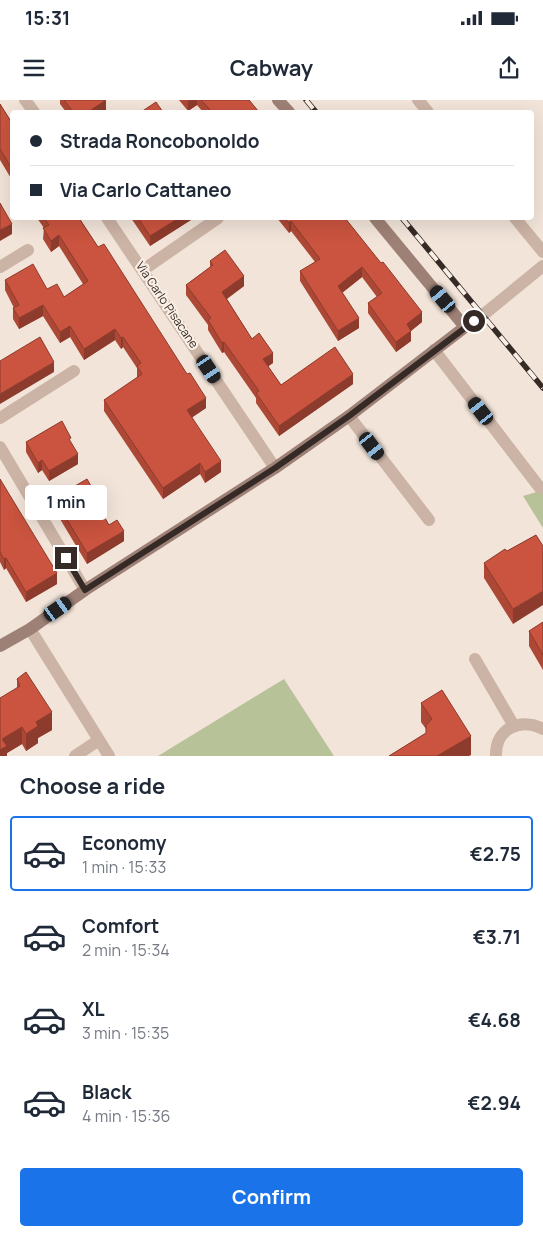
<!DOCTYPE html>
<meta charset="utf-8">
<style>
:root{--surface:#fff;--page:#f6f6f7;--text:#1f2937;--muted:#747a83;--line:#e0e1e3;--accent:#1a73e8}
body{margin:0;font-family:Manrope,sans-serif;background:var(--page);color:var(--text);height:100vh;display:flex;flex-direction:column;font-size:19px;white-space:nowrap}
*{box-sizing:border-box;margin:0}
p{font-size:16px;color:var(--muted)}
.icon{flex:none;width:28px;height:28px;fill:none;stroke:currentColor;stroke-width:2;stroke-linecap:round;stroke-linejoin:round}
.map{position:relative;height:656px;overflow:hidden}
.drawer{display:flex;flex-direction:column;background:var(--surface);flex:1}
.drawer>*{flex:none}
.hud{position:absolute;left:10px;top:10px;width:524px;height:110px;border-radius:5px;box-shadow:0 5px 20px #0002;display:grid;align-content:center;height:110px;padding:0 20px;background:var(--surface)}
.end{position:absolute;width:22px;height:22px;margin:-11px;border:6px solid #362a26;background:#fff;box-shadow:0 0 0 2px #fff}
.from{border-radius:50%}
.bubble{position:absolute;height:35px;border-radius:5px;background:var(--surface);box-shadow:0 5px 20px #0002;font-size:16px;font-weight:700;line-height:35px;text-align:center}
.car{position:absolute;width:15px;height:30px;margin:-15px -8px;border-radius:6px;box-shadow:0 0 4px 1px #0007;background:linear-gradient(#222 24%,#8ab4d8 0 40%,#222 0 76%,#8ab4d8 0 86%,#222 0)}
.hud b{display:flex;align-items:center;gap:18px;height:48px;font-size:19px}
.hud b+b{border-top:1px solid var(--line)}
.hud i{width:12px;height:12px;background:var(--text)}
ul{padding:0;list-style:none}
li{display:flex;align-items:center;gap:15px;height:75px;margin:0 10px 8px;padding:0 10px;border:2px solid transparent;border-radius:5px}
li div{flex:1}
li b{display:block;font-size:19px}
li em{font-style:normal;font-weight:700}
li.selected{border-color:var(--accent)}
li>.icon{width:45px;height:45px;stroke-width:1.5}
h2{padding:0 20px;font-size:22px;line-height:60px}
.primary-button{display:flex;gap:10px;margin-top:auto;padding:10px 20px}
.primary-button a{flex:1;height:58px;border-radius:5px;background:var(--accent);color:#fff;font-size:20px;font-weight:700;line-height:58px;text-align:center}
.status{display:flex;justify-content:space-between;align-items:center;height:35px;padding:0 25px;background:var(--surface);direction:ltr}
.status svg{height:14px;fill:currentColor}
header{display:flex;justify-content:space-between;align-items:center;height:65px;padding:0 20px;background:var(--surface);font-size:22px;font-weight:700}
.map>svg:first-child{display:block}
.green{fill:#b8c299}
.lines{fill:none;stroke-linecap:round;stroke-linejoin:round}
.street{stroke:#cbb3a5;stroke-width:12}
.secondary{stroke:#9e8176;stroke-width:12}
.rail-casing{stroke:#362a26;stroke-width:5.5}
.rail{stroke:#faefe5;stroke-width:4;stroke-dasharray:11;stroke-linecap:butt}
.wall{fill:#ae4836}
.shaded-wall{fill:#8d3b2c}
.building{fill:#ca543f;stroke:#8d3b2c}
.route{stroke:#362a26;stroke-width:6}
.labels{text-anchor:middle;stroke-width:4.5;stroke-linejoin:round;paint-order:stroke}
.street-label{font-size:12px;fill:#362a26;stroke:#faefe5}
</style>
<div class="status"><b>15:31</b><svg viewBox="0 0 49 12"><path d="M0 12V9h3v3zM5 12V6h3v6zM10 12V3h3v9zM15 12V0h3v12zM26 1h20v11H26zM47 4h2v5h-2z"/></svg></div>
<header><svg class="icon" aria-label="menu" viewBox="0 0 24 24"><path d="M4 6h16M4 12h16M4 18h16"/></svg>Cabway<svg class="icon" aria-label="share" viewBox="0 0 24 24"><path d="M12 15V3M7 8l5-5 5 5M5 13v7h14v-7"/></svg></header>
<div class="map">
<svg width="543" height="656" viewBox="0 0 543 656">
<rect width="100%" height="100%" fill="#f2e4d9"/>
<!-- green -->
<path class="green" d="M543,390v38l-20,-32z
M284,579l50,77h-176z"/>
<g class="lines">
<!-- street -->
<path class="street" d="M25,0l9,12
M418,0l10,12
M107,118l168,250
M515,118l28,34
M0,167l28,-17
M143,170l75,-52
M465,227l18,-12 60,-49
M434,250l106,138
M349,316l80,104
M0,318l74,-47
M0,347l85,143
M30,529l79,127
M475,559l39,67
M75,656l24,-16
M496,656c-1,-27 24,-39 47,-27"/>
<!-- secondary -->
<path class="secondary" d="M278,0l11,12
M0,546l30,-17 55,-39 190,-122 74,-52 116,-89 -90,-109"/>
<!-- rail casing -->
<g class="rail-casing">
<path id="rail" d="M306,0l10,12
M402,118l141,170"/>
</g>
<!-- rail -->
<use href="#rail" class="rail"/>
</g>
<!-- wall -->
<path class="wall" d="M60,0h46v10l-4,2h-36l-6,-8z
M179,0h70l10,12h-56l-6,-7 -9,6z
M0,4l12,19v57l-12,-20z
M37,118h42l127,190 -14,9 29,55 -16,11 -5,-9 -37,25 -59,-88v-11l33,-22v-10l-14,-21 -2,2 -6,-9 -31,20 -14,-23 -10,6 -17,-27 -24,13 -6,-10v-11h1l-9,-18v-10l42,9 17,8 19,-13 -24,-38 -8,6 -8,-13 1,-11z
M131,118h63l-44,28z
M277,118h68l77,104 -11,9v10l-15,11 -28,-39v-10l9,-6 -15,-20 -20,16 17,35 -21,13 -38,-60v-10l15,-9 -24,-31 -2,2z
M210,161l34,25 -17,13 25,40 21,24 -5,3 13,19 72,-1 -74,52 -23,-33v-5l-32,-46 -2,1 -14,-23v-5l-22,-30v-10l24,-18z
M26,342l52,22 -29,17 -7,-11 -4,3 -12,-21z
M0,379l57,105 -31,18 -20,-34 -2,2 -4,-8z
M68,390l32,20 9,15 15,16 -37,23 -30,-50v-11l11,-5z
M536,435l-23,89 -29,-46v-15l23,-12z
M543,522v48l-14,-24v-15z
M17,579l35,51 -14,8v5l-12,8 -4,-7 -15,9v3h-7l17,-69z
M421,603l50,52 -3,1h-79l37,-23v-4l-5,-7z"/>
<!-- shaded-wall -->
<path class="shaded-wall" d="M106,0v10l-4,2h-14z
M190,0h7v5l-9,6v-10z
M179,118h15l-44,28v-10z
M291,121v10l-2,2v-10z
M12,124v10l-12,7v-11z
M59,135v11l-8,6v-11z
M362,167v10l-24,19v-10z
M244,176v10l-22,16v-10z
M43,205v11l-24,13v-11z
M422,212v10l-15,12v-10z
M359,218v10l-21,13v-10z
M70,226v11l-10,6v-11z
M115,229v11l-31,20v-11z
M411,231v10l-15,11v-10z
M123,237v10l-2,2v-11z
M224,242v10l-2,1v-10z
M273,253v10l-10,7v-11z
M54,262v10l-54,32v-10z
M353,274v10l-74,52v-10z
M206,298v10l-19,13v-11z
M78,354v10l-29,17v-10z
M42,360v10l-4,3v-10z
M221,361v11l-16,11v-11z
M200,363v11l-37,25v-11z
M100,402v10l-3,-8z
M124,431v10l-37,23v-11z
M6,458v10l-2,2v-11z
M57,473v11l-31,18v-10z
M543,491v14l-30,19v-15z
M52,612v18l-14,8v5l-12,8v-17l10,-12z
M22,627v17l-15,9v3h-7v-6l2,-11z
M471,636v19l-3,1h-31z"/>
<!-- building -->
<path class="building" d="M64,0h42l-18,12h-15z
M201,0h48l10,12h-47z
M156,2l7,10h-22z
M0,4l12,19v46l-12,-20z
M0,103l12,21 -12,6z
M44,118h35l19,29 6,-3 83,130 3,-1 16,25 -19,12 34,51 -16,11 -5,-9 -37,25 -59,-88 38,-26 -5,-8 4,-3 -18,-26 -2,1 -6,-9 -31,20 -14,-23 -10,6 -17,-27 -24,13 -6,-10 6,-3 -14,-25 28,-16 14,25 10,-5 7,13 24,-16 -29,-46 -8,6 -8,-13 6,-3z
M138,118h41l-29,18z
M284,118h61l36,45 2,-1 39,50 -15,12 4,7 -15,11 -28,-39 14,-10 -20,-26 -24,19 21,32 -21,13 -38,-60 20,-12 -29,-38 -2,2z
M225,150l19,26 -22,16 30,47 7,-6 14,20 -10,6 18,26 54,-38 18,27 -74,52 -23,-33 3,-2 -35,-49 -2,1 -14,-23 3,-2 -25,-33 27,-20 -3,-4z
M40,237l14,25 -54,32v-33z
M62,321l9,17 -2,1 9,15 -29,17 -7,-11 -4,3 -12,-21z
M0,379l57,94 -31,19 -20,-34 -2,1 -4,-7z
M87,379l13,23 -3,2 12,21 8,-5 7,11 -37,22 -30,-50 14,-7 -3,-6z
M536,435l7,11v45l-30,18 -29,-46 21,-14 2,2z
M543,522v33l-14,-24z
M26,572l26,40 -16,10 2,4 -12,8 -4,-7 -20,12 5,7 -7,4v-52l20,-12 -3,-7z
M442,590l29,46 -34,20h-48l37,-23v-8l6,-6 -11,-16z"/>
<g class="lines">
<!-- route -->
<path class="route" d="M66,458l19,32 190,-122 74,-52 125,-95"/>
</g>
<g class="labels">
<!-- street labels -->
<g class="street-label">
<text transform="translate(167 205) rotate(56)" y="4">Via Carlo Pisacane</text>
</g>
</g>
</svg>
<i class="end from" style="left:474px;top:221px"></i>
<i class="end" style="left:66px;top:458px"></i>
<div class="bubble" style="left:25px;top:385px;width:82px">1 min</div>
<i class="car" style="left:443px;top:199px;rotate:320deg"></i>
<i class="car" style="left:209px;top:269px;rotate:146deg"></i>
<i class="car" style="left:481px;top:311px;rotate:322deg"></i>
<i class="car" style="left:372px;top:346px;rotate:143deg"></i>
<i class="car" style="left:58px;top:509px;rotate:55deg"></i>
<div class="hud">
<b><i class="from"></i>Strada Roncobonoldo</b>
<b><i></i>Via Carlo Cattaneo</b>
</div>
</div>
<section class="drawer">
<h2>Choose a ride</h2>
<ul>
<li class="selected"><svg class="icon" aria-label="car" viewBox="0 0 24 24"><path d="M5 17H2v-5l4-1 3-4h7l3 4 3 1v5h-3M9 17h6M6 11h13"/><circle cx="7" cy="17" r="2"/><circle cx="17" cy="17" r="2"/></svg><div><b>Economy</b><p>1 min · 15:33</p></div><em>€2.75</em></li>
<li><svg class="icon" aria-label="car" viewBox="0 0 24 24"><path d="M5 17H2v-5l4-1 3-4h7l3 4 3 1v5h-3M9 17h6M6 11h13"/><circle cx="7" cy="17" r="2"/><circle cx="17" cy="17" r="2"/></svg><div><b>Comfort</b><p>2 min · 15:34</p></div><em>€3.71</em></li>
<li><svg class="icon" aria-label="car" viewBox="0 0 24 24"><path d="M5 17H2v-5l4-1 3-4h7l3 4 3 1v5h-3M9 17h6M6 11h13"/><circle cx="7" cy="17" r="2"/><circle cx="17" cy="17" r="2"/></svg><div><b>XL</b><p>3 min · 15:35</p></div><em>€4.68</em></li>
<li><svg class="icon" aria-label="car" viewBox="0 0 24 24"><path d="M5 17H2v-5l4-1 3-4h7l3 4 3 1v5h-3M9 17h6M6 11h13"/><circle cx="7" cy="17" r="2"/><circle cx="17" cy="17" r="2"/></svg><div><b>Black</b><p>4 min · 15:36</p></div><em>€2.94</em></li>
</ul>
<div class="primary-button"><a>Confirm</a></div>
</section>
